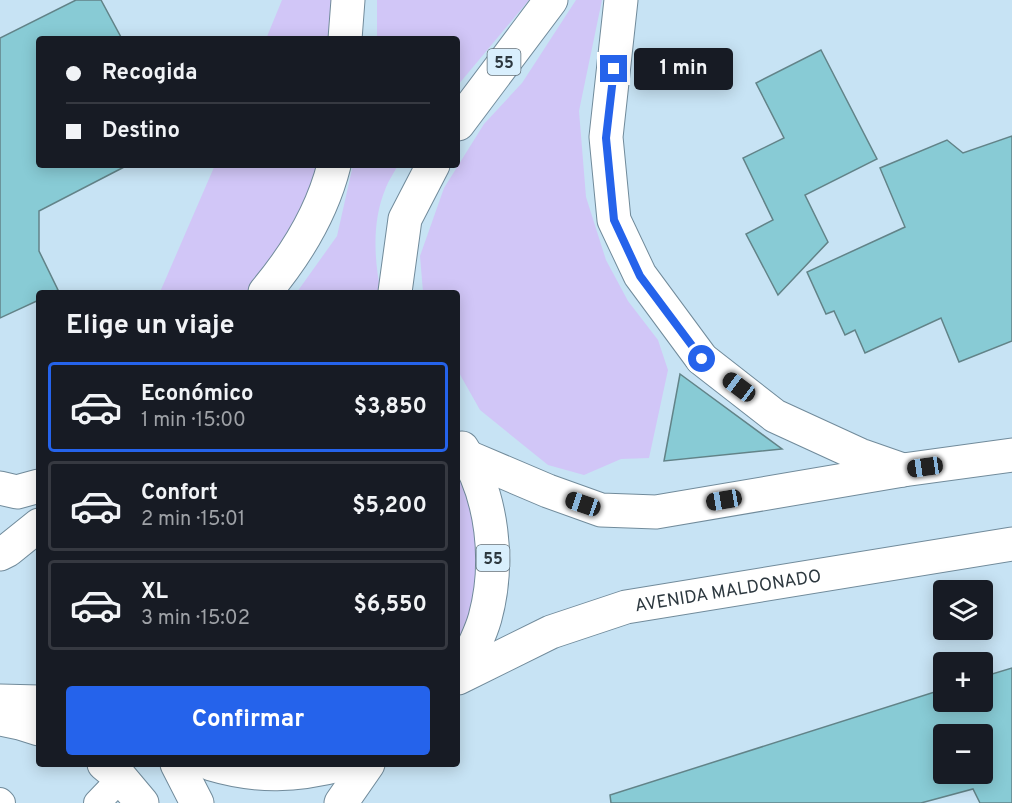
<!DOCTYPE html>
<html lang="es">
<meta charset="utf-8">
<style>
:root{--surface:#171b24;--page:#242831;--text:#f1f3f6;--muted:#9ea1a6;--line:#363941;--accent:#2563eb}
body{margin:0;font-family:Overpass,sans-serif;background:var(--page);color:var(--text);height:100vh;display:flex;flex-direction:column;font-size:22px;white-space:nowrap}
*{box-sizing:border-box;margin:0}
p{font-size:20px;color:var(--muted)}
.icon{flex:none;width:33px;height:33px;fill:none;stroke:currentColor;stroke-width:2;stroke-linecap:round;stroke-linejoin:round}
.map{position:relative;flex:1;overflow:hidden}
.details{position:absolute;left:36px;top:290px;width:424px;height:477px;display:flex;flex-direction:column;background:var(--surface);border-radius:6px;box-shadow:0 3px 15px #0003}
.details>*{flex:none}
.guide{position:absolute;left:36px;top:36px;width:424px;height:132px;border-radius:6px;box-shadow:0 3px 15px #0003;display:grid;align-content:center;height:132px;padding:0 30px;background:var(--surface)}
.buttons{position:absolute;left:933px;top:580px;display:grid;gap:12px}
.buttons a{display:grid;place-items:center;width:60px;height:60px;border-radius:6px;background:var(--surface);box-shadow:0 3px 15px #0003;font-size:30px}
.end{position:absolute;width:27px;height:27px;margin:-14px;border:8px solid #2563eb;background:#fff;box-shadow:0 0 0 3px #fff}
.from{border-radius:50%}
.bubble{position:absolute;height:42px;border-radius:6px;background:var(--surface);box-shadow:0 3px 15px #0003;font-size:20px;font-weight:700;line-height:42px;text-align:center}
.car{position:absolute;width:18px;height:36px;margin:-18px -9px;border-radius:8px;box-shadow:0 0 4px 2px #0007;background:linear-gradient(#222 24%,#8ab4d8 0 40%,#222 0 76%,#8ab4d8 0 86%,#222 0)}
.guide b{display:flex;align-items:center;gap:21px;height:57px;font-size:22px}
.guide b+b{border-top:2px solid var(--line)}
.guide i{width:15px;height:15px;background:var(--text)}
ul{padding:0;list-style:none}
li{display:flex;align-items:center;gap:18px;height:90px;margin:0 12px 9px;padding:0 18px;border:3px solid var(--line);border-radius:6px}
li div{flex:1}
li b{display:block;font-size:22px}
li em{font-style:normal;font-weight:700}
li.on{border-color:var(--accent)}
li>.icon{width:54px;height:54px;stroke-width:1.5}
h2{padding:0 30px;font-size:27px;line-height:72px}
.action{display:flex;gap:12px;margin-top:auto;padding:12px 30px}
.action a{flex:1;height:69px;border-radius:6px;background:var(--accent);color:#fff;font-size:24px;font-weight:700;line-height:69px;text-align:center}
.map>svg:first-child{display:block}
.green{fill:#d1c6f7}
.building{fill:#88cbd5;stroke:#628388;stroke-width:1.5;fill-rule:evenodd}
.lines{fill:none;stroke-linecap:round;stroke-linejoin:round}
.lane-casing{stroke:#718b9b;stroke-width:28}
.primary-casing{stroke:#718b9b;stroke-width:35}
.lane{stroke:#fff;stroke-width:26}
.primary{stroke:#fff;stroke-width:33}
.route{stroke:#2563eb;stroke-width:8}
.labels{text-anchor:middle;stroke-width:4.5;stroke-linejoin:round;paint-order:stroke}
.shield{fill:#d9effd;stroke:#616f78;stroke-width:1.5}
.shield-label{font-size:16px;font-weight:bold;fill:#2d383f}
.street-label{font-size:18px;fill:#2d383f;stroke:#d9effd}
</style>
<div class="map">
<svg width="1012" height="803" viewBox="0 0 1012 803">
<rect width="100%" height="100%" fill="#c7e3f4"/>
<!-- green -->
<path class="green" d="M282,0h51l-2,39h-65z
M377,0h152l-71,85v-46h-81z
M576,0h26l-23,111 7,86 20,63 22,41 30,39 10,30 -19,88 -28,1 -37,16 -36,-10 -68,-55 -22,-39v-79h-35l-3,-36 24,-68 40,-64 38,-41z
M215,165h103l-5,22 -47,86 -19,19h-87z
M353,165h45c-4,8 -10,16 -13,25 -13,31 -11,71 -4,102h-84l40,-56z
M458,471l21,59v50l-12,49 -9,16z"/>
<!-- building -->
<path class="building" d="M76,0h25l21,39h-83v126h89l-89,46v40l19,39 -4,2h-15v8l-39,18v-280z
M821,50l56,109 -72,36 23,47 -50,53 -32,-61 27,-14 -30,-62 41,-20 -28,-55z
M1012,136v205l-53,21 -18,-44 -76,35 -10,-23 -10,5 -11,-24 -8,3 -19,-42 98,-45 -25,-59 67,-28 16,13z
M680,374l102,75 -118,12z
M1012,668v135h-32l-7,-14 -52,14h-310l-1,-8 334,-106v13h38v-25zM944,735h38v39h-38z"/>
<g class="lines">
<!-- lane casing -->
<g class="lane-casing">
<path id="lane" d="M0,801l2,2
M97,803l24,-25"/>
</g>
<!-- primary casing -->
<g class="primary-casing">
<g id="primary">
<path d="M621,0l-15,137 8,83 26,55 62,84 73,57 85,39 43,15"/>
<path d="M345,39l3,-39"/>
<path d="M458,124l93,-124"/>
<path d="M265,292c31,-37 57,-79 69,-127"/>
<path d="M395,292l10,-73 28,-54"/>
<path d="M468,457l80,34 53,19 55,2 247,-42 109,-15"/>
<path d="M0,488l17,4 22,-6"/>
<path d="M0,554l8,-4 31,-25"/>
<path d="M458,677c10,-19 21,-38 27,-59 15,-55 8,-122 -23,-170"/>
<path id="s1" d="M458,678l93,-46 75,-25 386,-63"/>
<path d="M0,701l39,1"/>
<path d="M0,719l20,4 19,6"/>
<path d="M104,764l17,14 21,25"/>
<path d="M177,764l20,39"/>
<path d="M211,764c47,14 85,12 132,0"/>
<path d="M341,803l27,-39"/>
</g>
</g>
<!-- lane -->
<use href="#lane" class="lane"/>
<!-- primary -->
<use href="#primary" class="primary"/>
</g>
<g class="lines">
<!-- route -->
<path class="route" d="M614,69l-8,69 8,82 26,56 62,83"/>
</g>
<g class="labels">
<!-- shield labels -->
<g class="shield">
<rect x="487.5" y="49" width="33" height="26" rx="4.5"/>
<rect x="476.5" y="545" width="33" height="26" rx="4.5"/>
</g>
<g class="shield-label">
<text x="504" y="68">55</text>
<text x="493" y="564">55</text>
</g>
<!-- street labels -->
<g class="street-label">
<text dy="6" stroke="none"><textPath href="#s1" startOffset="286">AVENIDA MALDONADO</textPath></text>
</g>
</g>
</svg>
<div class="buttons">
<a><svg class="icon" aria-label="layers" viewBox="0 0 24 24"><path d="M12 4l9 5-9 5-9-5zM3 14l9 5 9-5"/></svg></a>
<a>+</a>
<a>−</a>
</div>
<i class="end from" style="left:702px;top:359px"></i>
<i class="end" style="left:614px;top:69px"></i>
<div class="bubble" style="left:634px;top:48px;width:99px">1 min</div>
<i class="car" style="left:739px;top:387px;rotate:307deg"></i>
<i class="car" style="left:925px;top:467px;rotate:262deg"></i>
<i class="car" style="left:724px;top:500px;rotate:260deg"></i>
<i class="car" style="left:583px;top:504px;rotate:289deg"></i>
<div class="guide">
<b><i class="from"></i>Recogida</b>
<b><i></i>Destino</b>
</div>
<section class="details">
<h2>Elige un viaje</h2>
<ul>
<li class="on"><svg class="icon" aria-label="car" viewBox="0 0 24 24"><path d="M5 17H2v-5l4-1 3-4h7l3 4 3 1v5h-3M9 17h6M6 11h13"/><circle cx="7" cy="17" r="2"/><circle cx="17" cy="17" r="2"/></svg><div><b>Económico</b><p>1 min · 15:00</p></div><em>$3,850</em></li>
<li><svg class="icon" aria-label="car" viewBox="0 0 24 24"><path d="M5 17H2v-5l4-1 3-4h7l3 4 3 1v5h-3M9 17h6M6 11h13"/><circle cx="7" cy="17" r="2"/><circle cx="17" cy="17" r="2"/></svg><div><b>Confort</b><p>2 min · 15:01</p></div><em>$5,200</em></li>
<li><svg class="icon" aria-label="car" viewBox="0 0 24 24"><path d="M5 17H2v-5l4-1 3-4h7l3 4 3 1v5h-3M9 17h6M6 11h13"/><circle cx="7" cy="17" r="2"/><circle cx="17" cy="17" r="2"/></svg><div><b>XL</b><p>3 min · 15:02</p></div><em>$6,550</em></li>
</ul>
<div class="action"><a>Confirmar</a></div>
</section>
</div>
